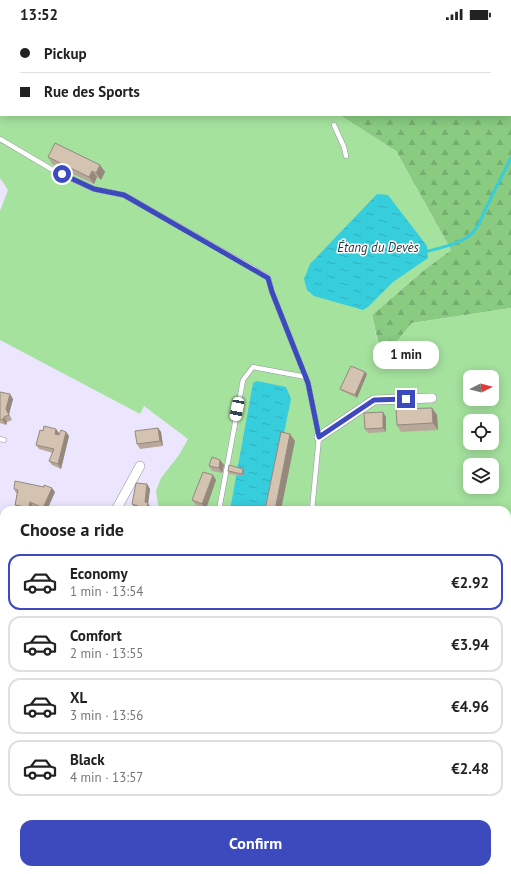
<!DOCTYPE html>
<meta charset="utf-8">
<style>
:root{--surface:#fff;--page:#f6f6f6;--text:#222;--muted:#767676;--line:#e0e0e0;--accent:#3c4abd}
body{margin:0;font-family:"PT Sans",sans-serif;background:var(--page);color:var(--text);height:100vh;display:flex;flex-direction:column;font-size:15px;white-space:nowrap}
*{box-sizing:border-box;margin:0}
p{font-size:13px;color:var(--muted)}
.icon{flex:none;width:22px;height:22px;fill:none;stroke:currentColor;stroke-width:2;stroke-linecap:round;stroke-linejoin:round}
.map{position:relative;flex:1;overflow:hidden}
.panel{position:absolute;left:0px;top:478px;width:511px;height:368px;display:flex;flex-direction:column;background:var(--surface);border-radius:12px 12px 0 0;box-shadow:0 2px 10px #0003}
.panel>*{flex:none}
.guide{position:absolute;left:0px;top:0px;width:511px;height:88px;box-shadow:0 2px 10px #0003;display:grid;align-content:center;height:88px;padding:0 20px;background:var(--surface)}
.needle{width:26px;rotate:84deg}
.tools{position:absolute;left:463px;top:342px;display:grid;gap:8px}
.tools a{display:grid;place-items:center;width:36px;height:36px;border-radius:8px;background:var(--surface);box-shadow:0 2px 10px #0003;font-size:20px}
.end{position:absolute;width:18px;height:18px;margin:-9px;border:5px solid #3c4abd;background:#fff;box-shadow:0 0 0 2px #fff}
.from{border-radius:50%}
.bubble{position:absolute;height:28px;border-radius:12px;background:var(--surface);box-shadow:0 2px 10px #0003;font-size:13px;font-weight:800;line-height:28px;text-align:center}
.car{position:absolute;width:12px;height:24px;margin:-12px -6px;border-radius:5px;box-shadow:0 0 3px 1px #0007;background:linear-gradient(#fff 24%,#345 0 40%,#fff 0 76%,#345 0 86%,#fff 0)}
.guide b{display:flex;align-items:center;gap:14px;height:38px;font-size:15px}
.guide b+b{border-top:1px solid var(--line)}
.guide i{width:10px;height:10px;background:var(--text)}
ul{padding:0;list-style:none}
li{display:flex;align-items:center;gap:12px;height:56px;margin:0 8px 6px;padding:0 12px;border:2px solid var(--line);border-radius:12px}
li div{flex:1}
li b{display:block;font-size:15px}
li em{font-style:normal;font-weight:800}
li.on{border-color:var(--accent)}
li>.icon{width:36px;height:36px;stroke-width:1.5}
h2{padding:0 20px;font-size:18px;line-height:48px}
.primary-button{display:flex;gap:8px;margin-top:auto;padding:8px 20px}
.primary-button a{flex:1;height:46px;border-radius:12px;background:var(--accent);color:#fff;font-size:16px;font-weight:800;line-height:46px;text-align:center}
.status{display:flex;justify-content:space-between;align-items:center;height:28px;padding:0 20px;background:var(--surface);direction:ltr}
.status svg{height:11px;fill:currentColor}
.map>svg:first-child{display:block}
.forest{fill:url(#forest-firs)}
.pitch{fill:#a5e29e;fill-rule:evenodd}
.water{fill:url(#water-ripples)}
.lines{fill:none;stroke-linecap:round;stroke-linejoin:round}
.stream{stroke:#36cddd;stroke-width:3}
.service-casing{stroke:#9692a6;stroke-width:5.5}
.minor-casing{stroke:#9692a6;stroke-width:10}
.service{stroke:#fff;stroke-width:4.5}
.minor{stroke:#fff;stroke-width:9}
.wall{fill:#b7a899}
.shaded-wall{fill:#95887d}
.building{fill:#d5c3b2;stroke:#95887d}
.route{stroke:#3c4abd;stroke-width:5}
.labels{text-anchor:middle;stroke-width:3;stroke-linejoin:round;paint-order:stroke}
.water-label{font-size:13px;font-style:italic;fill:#1f373a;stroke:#fff}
</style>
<div class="status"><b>13:52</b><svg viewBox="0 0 49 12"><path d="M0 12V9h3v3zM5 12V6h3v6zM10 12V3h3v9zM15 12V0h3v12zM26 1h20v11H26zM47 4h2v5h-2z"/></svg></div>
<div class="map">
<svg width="511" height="846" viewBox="0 0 511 846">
<defs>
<pattern id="forest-firs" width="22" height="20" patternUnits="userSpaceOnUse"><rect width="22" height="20" fill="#88cb81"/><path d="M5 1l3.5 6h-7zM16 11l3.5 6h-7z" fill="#75ae6f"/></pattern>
<pattern id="water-ripples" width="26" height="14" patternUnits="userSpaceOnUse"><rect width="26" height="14" fill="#36cddd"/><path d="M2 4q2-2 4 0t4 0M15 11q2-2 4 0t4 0" fill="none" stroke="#2fb0be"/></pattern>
</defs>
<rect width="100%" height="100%" fill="#ebe6fd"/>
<!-- forest -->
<path class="forest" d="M235,0h276v280l-99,15 -30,37 -10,-45 52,-45 27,-20 -55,-99 -55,-35 169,-1v-86z"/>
<!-- pitch -->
<path class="pitch" d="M0,0l235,1h-234v86h339l56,36 55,99 -27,20 -52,45 9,45 31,-37 99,-15v235l-4,3v-36h-348l-3,-19 5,-13 18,-23 9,-16 -44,-33 -4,8 -140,-74v-129l8,-21 -8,-12zM470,349h22v22h-22zM470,393h22v22h-22zM470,437h22v22h-22z"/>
<!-- water -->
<path class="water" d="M377,166l11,1 39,51 1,12 -35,24 -25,25 -5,3 -49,-14 -7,-6 -3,-11 6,-15z
M257,353l29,6 5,12 -23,111h-38l23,-127z"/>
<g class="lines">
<!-- stream -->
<path class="stream" d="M428,223c12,-3 27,-6 38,-13 13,-8 16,-23 23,-36 7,-15 15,-30 22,-44"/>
<!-- service casing -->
<g class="service-casing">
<path id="service" d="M334,97l10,22 2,9
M0,111l51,30 43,20 30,6 144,82 4,15 36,91 11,54 -7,73
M0,411l4,1
M219,482l24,-130 10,-13 53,10"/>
</g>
<!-- minor casing -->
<g class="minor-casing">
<path id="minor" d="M319,409l55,-37 58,-2
M116,482l24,-44
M0,567l3,-5 1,-5
M0,627l4,94
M507,711l4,-1
M0,846l4,-86
M28,846l5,-4
M210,846l2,-4
M220,846l1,-4"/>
</g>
<!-- service -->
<use href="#service" class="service"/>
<!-- minor -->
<use href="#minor" class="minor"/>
</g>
<!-- wall -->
<path class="wall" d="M48,129l52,8 5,7 -4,8 -4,-3 -3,7 -42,-20z
M367,346l-10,24 -15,-7 -2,-2z
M0,364l13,7 -4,15 3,6 -5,2 -1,3 -6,-2z
M432,380l5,7 1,15 -37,2 -4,-7z
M386,389v15l-18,1 -3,-4z
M158,400l3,4 2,14 -23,3 -3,-5z
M66,404l3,4 -8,33 -9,-4 -3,-4 4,-8 -14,-4 -3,-4 23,-12v2z
M220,432l4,5 -2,8 -10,-2 -3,-5z
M243,441l1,3 -1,4 -14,-2 -1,-3z
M213,447l3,5 -10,29 -10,-4 -4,-5z
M147,456l3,5 -2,15 3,3 -13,3 -3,-1 -3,-5z
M14,461l41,3 -8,18h-6l-8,-4 -1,4h-7l-7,-1 -3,-4 2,-12h-1z
M0,500l4,4v19l-2,-2 -2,1z
M511,610v27l-3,-4z
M507,660h4v43l-4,1z
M507,790l4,2v29l-3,-1 -1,1z
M173,842h12l-1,4z
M244,842h64l1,2 -4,2h-39v-1l-19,1z"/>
<!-- shaded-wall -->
<path class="shaded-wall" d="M100,137l5,7 -4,8 -5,-7z
M92,143l5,6 -3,7 -5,-7z
M365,344l2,2 -10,24 -2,-3z
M10,366l3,5 -4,15 3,6 -6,-11z
M432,380l5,7 1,15 -5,-7z
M383,384l3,5v15l-3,-4z
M4,389l3,5 -1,3 -3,-5z
M158,400l3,4 2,14 -3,-5z
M56,401l3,4 -1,5 -3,-4z
M66,404l3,4 -8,33 -3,-5z
M290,406l5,7 -14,69h-6z
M220,432l4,5 -2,8 -3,-5z
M243,441l1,3 -1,4 -1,-2z
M213,447l3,5 -10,29 -4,-5z
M147,456l3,5 -2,15 3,3v3h-4l-2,-8z
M52,460l3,4 -8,18h-3l-1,-2z
M30,474l3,4 -1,4h-1l-2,-2z
M159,842h4l-1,4h-5z
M181,842h4l-1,4z
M405,842h6l1,2 -1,2h-7z"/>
<!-- building -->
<path class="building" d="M55,115l45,22 -4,8 -4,-2 -3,6 -41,-20z
M351,338l14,6 -10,23 -15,-6z
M0,364l10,2 -4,15 3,6 -5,2 -1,3 -3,-1z
M432,380l1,15 -36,2 -1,-16z
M383,384v16l-18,1 -1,-16z
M44,398l12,3 -1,5 4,1 2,-5 5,2 -8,32 -9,-3 5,-12 -18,-4 4,-15 3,1z
M158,400l2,13 -23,3 -2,-13z
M281,404l9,2 -15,76h-10z
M212,429l8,3 -1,8 -10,-2z
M229,437l14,4 -1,5 -14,-3z
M203,444l10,3 -11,29 -10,-4z
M15,453l29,6v-2l8,3 -9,20 -13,-6 -1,6 -14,-3 3,-15 -4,-1z
M136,455l11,1 -2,18 3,1 -1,7h-9v-4l-6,-2z
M0,500l4,4v18l-4,-4z
M4,533v13l-4,-4v-3z
M507,610h4v22l-3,1z
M507,660h4v37l-4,2z
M507,724l4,5v35l-4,-5z
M507,790l4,2v25l-4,-2z
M85,842h16l2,3 -2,1h-26v-1h6z
M146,842h13l-2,4h-13z
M269,842h29l-6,4h-22l-5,-2z
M323,842h3l5,4h-11z
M375,842h30l-1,4h-27l-3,-1z
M433,842h9l8,4h-19z"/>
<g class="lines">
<!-- route -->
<path class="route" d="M62,146l32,15 30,6 144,83 4,14 36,91 11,54 55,-37 32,-1"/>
</g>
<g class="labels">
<!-- water labels -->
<g class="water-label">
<text x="378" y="224">Étang du Devès</text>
</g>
</g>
</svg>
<div class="tools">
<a><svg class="needle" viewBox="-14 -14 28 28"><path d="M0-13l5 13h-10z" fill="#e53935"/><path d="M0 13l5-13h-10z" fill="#767676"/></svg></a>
<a><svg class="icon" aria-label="locate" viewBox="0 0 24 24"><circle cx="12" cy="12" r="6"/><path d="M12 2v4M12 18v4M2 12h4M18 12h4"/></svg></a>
<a><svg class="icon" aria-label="layers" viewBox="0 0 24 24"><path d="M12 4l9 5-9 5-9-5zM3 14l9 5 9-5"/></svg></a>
</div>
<i class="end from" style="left:62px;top:146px"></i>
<i class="end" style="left:406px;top:371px"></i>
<div class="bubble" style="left:373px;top:313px;width:66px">1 min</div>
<i class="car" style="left:237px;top:381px;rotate:191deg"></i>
<div class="guide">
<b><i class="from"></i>Pickup</b>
<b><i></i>Rue des Sports</b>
</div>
<section class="panel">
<h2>Choose a ride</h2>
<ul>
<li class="on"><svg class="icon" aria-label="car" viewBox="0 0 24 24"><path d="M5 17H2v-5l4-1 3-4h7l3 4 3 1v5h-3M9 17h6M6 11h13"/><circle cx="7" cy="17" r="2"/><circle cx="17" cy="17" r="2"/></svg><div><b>Economy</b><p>1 min · 13:54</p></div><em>€2.92</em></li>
<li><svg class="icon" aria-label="car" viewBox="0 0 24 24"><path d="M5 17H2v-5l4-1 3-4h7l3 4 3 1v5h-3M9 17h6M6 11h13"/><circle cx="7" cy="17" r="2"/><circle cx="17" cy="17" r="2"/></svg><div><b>Comfort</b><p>2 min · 13:55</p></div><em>€3.94</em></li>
<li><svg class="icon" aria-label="car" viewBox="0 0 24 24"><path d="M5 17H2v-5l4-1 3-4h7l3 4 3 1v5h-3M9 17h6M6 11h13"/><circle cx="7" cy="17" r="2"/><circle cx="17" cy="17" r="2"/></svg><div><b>XL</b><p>3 min · 13:56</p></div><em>€4.96</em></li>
<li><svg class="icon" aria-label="car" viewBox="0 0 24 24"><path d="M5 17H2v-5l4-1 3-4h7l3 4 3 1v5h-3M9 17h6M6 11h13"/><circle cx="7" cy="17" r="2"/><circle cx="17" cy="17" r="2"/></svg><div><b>Black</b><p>4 min · 13:57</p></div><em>€2.48</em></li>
</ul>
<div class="primary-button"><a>Confirm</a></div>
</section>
</div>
